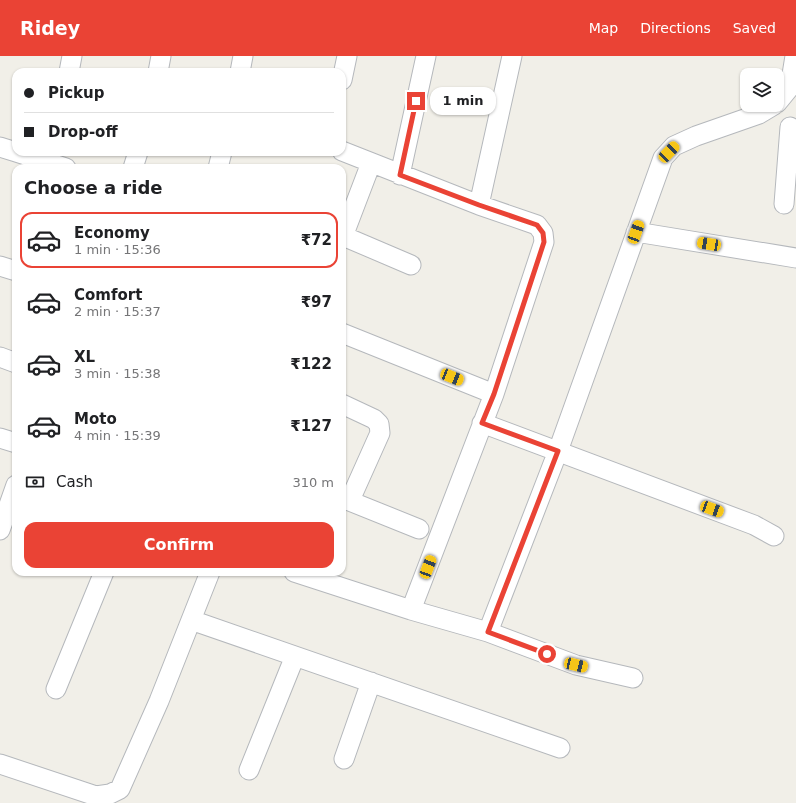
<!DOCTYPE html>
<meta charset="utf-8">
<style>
:root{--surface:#fff;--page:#f2f2f2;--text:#202124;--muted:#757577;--line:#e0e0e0;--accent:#ea4335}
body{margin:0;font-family:"DejaVu Sans",sans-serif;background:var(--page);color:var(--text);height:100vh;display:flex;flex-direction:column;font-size:15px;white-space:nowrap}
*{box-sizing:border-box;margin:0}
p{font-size:13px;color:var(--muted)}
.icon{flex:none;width:22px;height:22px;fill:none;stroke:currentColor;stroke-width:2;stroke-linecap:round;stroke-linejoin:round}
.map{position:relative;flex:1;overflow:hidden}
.panel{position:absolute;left:12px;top:108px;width:334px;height:412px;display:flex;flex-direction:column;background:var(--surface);border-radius:12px;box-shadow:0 1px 3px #0004}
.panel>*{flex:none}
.top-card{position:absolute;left:12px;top:12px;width:334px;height:88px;border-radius:12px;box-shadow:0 1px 3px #0004;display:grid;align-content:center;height:88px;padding:0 12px;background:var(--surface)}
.controls{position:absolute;left:740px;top:12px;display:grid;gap:8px}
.controls a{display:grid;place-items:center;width:44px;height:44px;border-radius:8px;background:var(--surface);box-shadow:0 1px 3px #0004;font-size:20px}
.end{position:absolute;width:18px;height:18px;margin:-9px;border:5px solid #ea4335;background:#fff;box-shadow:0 0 0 2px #fff}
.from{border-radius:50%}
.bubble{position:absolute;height:28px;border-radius:12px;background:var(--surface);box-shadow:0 1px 3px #0004;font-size:13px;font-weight:600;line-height:28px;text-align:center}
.car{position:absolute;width:12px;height:24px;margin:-12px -6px;border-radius:5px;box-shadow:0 0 3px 1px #0007;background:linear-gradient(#f5c518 24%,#345 0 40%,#f5c518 0 76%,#345 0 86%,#f5c518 0)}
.top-card b{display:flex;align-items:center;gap:14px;height:38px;font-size:15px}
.top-card b+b{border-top:1px solid var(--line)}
.top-card i{width:10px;height:10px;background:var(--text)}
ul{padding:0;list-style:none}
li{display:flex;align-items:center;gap:12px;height:56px;margin:0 8px 6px;padding:0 4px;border:2px solid transparent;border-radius:12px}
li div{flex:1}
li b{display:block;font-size:15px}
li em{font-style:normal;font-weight:600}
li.selected{border-color:var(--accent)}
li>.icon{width:36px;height:36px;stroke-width:1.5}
h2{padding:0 12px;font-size:18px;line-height:48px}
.pay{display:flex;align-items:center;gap:10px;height:44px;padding:0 12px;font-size:15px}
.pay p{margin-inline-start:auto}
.action{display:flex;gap:8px;margin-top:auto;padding:8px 12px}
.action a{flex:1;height:46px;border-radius:12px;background:var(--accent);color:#fff;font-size:16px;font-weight:600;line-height:46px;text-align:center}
header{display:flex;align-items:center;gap:24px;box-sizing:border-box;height:56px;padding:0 20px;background:var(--accent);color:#fff}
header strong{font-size:19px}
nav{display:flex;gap:22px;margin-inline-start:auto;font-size:14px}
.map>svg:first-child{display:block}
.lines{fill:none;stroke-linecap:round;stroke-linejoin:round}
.minor-casing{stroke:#b5b8bc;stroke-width:21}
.minor{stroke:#fff;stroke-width:19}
.route{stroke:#ea4335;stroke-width:5}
</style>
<header>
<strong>Ridey</strong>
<nav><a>Map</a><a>Directions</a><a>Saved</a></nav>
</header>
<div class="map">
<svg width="796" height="747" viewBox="0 0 796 747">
<rect width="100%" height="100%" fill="#f1efe8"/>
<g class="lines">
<!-- minor casing -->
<g class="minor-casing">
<path id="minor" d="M69,16l3,-16
M158,16l3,-16
M240,16l3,-16
M342,24l5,-24
M777,47l13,-16 5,-31
M0,91l16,5
M342,95l137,54 58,20 6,8 1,9 -50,152 -83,216
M16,96l50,16
M133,112l5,-16
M218,112l4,-16
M400,119l26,-119
M784,148l6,-77
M479,149l33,-149
M636,176l160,26
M343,180l68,29
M342,183l29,-76
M0,210l16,5
M342,277l152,61
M0,301l16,6
M342,348l32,15 5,5 1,9 -30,67
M482,367l272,102 20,11
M0,382l16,5
M342,442l77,31
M0,474l16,-45
M294,516l117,38 77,22 88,33 57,13
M191,564l369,128
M488,576l70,-181 105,-293 11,-12 22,-10 63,-22 15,-9
M56,633l48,-117
M344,703l27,-77
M0,708l96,32 14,-2 10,-5 39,-88 51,-129
M249,714l46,-114"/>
</g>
<!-- minor -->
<use href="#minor" class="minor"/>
</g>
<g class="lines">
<!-- route -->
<path class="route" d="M416,45l-16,74 79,30 58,20 6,8 1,9 -50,152 -12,29 76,28 -70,181 59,22"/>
</g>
</svg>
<div class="controls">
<a><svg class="icon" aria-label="layers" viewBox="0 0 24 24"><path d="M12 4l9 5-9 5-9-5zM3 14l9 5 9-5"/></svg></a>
</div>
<i class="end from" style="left:547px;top:598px"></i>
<i class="end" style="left:416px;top:45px"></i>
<div class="bubble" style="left:430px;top:31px;width:66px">1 min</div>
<i class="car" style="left:669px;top:96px;rotate:44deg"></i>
<i class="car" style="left:636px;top:176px;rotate:20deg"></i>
<i class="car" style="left:709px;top:188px;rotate:279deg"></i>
<i class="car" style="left:452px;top:321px;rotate:112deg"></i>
<i class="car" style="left:712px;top:453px;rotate:110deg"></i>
<i class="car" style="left:428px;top:511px;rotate:21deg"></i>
<i class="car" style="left:576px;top:609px;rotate:103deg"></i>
<div class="top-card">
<b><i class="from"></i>Pickup</b>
<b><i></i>Drop-off</b>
</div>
<section class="panel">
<h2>Choose a ride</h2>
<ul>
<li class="selected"><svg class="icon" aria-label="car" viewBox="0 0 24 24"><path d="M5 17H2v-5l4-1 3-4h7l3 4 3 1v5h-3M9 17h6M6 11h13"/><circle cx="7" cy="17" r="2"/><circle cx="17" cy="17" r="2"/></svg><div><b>Economy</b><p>1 min · 15:36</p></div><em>₹72</em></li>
<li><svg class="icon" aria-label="car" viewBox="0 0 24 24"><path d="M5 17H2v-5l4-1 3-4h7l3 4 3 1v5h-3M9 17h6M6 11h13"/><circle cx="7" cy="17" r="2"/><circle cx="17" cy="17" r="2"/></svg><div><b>Comfort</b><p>2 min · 15:37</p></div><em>₹97</em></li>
<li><svg class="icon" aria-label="car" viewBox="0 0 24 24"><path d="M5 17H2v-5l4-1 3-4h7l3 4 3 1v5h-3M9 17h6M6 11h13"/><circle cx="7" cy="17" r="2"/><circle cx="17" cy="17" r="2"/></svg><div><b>XL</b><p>3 min · 15:38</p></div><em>₹122</em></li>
<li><svg class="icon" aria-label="car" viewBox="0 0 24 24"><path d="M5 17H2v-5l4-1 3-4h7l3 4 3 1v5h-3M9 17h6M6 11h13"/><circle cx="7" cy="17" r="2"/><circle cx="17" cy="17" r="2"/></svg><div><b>Moto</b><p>4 min · 15:39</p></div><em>₹127</em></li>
</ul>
<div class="pay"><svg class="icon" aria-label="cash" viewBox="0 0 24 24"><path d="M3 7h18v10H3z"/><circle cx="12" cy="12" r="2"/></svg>Cash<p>310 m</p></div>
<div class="action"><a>Confirm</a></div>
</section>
</div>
